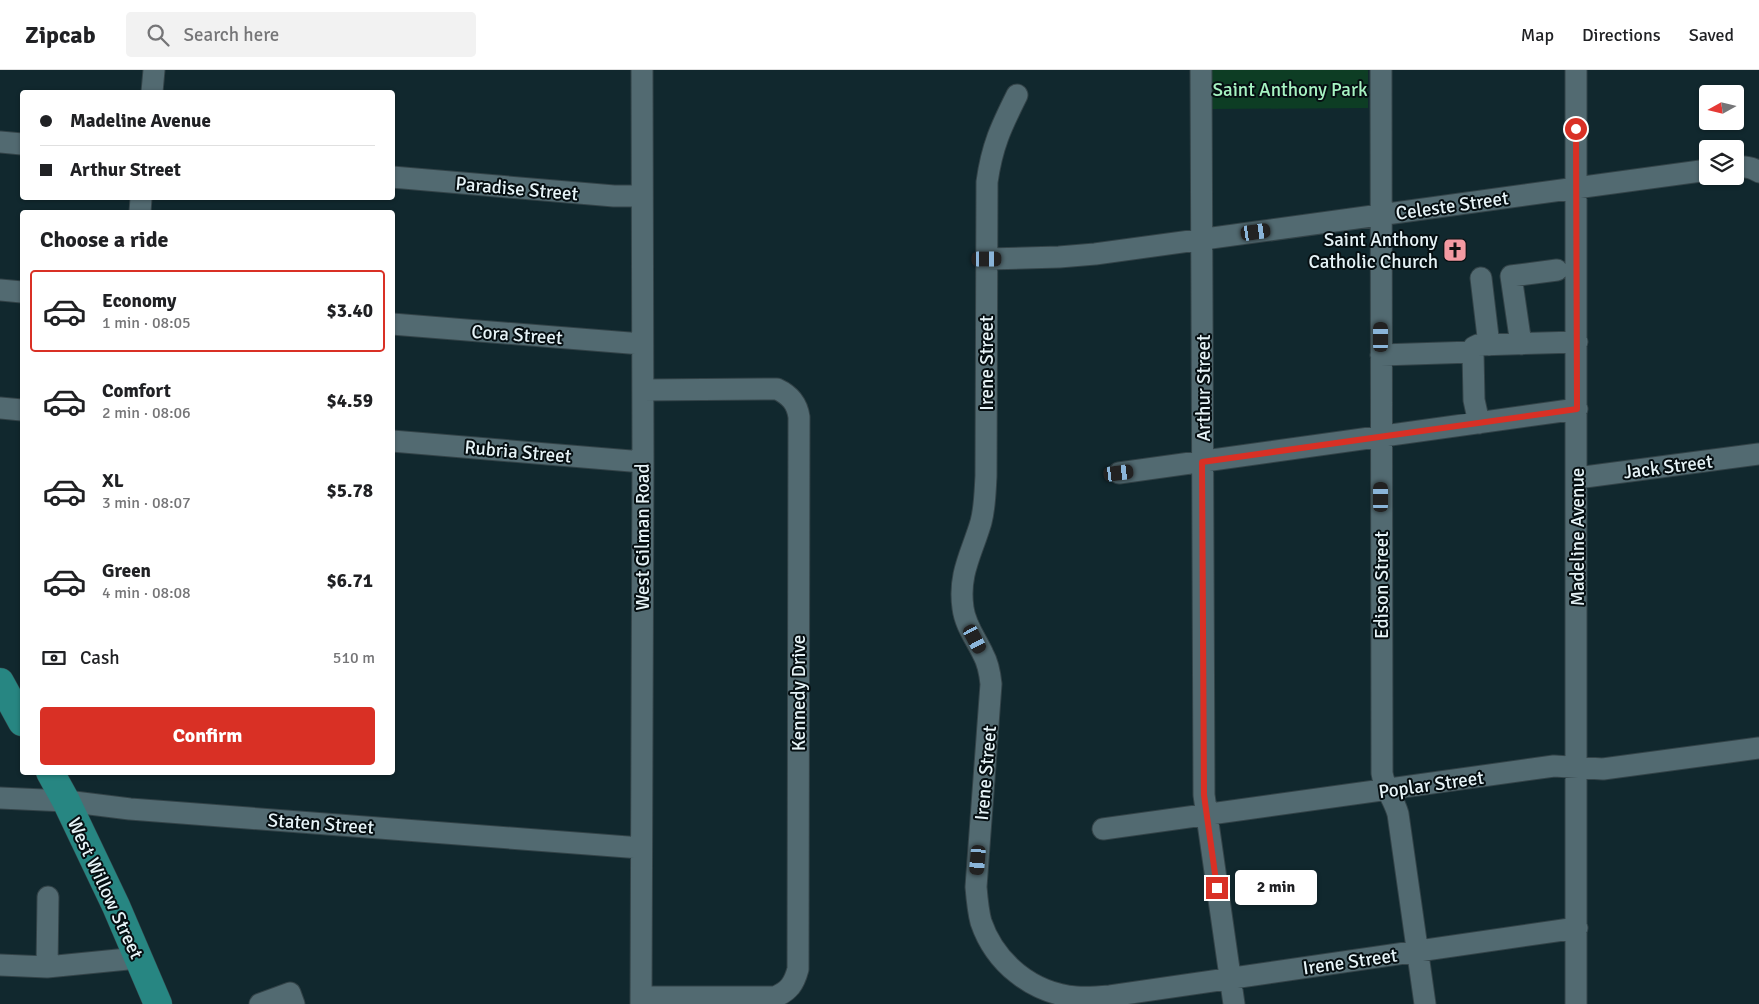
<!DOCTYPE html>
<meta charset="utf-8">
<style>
:root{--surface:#fff;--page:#f2f2f2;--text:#202124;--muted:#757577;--line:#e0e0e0;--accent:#d93025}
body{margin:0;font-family:Signika,sans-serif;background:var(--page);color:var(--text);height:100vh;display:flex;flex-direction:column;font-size:19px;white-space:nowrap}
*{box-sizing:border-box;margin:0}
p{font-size:16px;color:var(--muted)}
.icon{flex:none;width:28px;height:28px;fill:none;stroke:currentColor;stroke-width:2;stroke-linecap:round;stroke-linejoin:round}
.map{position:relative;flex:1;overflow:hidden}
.panel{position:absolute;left:20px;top:140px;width:375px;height:565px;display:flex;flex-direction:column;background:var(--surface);border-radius:5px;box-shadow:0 1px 4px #0004}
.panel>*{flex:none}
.guide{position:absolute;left:20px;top:20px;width:375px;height:110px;border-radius:5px;box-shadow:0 1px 4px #0004;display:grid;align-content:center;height:110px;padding:0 20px;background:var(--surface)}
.needle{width:32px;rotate:262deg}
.fabs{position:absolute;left:1699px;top:15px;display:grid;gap:10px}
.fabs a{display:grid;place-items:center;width:45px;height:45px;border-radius:5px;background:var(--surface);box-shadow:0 1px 4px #0004;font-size:25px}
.end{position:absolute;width:22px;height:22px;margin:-11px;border:6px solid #d93025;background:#fff;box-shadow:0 0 0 2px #fff}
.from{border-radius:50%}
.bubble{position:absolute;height:35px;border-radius:5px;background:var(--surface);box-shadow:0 1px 4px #0004;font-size:16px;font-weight:700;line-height:35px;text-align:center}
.car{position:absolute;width:15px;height:30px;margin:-15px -8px;border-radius:6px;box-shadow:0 0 4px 1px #0007;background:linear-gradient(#222 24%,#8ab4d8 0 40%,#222 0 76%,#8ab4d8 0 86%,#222 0)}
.guide b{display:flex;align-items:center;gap:18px;height:48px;font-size:19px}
.guide b+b{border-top:1px solid var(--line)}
.guide i{width:12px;height:12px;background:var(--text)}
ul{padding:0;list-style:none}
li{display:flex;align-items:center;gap:15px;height:82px;margin:0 10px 8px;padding:0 10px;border:2px solid transparent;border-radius:5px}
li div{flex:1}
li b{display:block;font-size:19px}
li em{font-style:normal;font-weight:700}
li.active{border-color:var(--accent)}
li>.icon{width:45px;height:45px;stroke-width:1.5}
h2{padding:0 20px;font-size:22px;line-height:60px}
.pay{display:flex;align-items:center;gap:12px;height:55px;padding:0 20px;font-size:19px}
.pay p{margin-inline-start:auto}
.primary-button{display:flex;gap:10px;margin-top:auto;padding:10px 20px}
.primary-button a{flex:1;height:58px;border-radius:5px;background:var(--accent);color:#fff;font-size:20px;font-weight:700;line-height:58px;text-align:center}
header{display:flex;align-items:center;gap:30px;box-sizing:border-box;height:70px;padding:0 25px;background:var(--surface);border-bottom:1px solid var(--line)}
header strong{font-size:24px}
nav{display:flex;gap:28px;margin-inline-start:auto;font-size:18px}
.search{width:350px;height:45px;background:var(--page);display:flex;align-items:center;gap:12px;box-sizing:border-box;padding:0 18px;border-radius:5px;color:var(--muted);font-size:19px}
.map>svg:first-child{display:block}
.green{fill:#0d3d24}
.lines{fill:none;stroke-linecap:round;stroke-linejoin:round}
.minor-casing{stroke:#334348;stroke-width:23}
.major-casing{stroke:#334348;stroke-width:29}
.minor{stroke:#526a71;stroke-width:21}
.major{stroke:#278682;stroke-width:28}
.route{stroke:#d93025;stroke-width:6}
.labels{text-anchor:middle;stroke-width:4;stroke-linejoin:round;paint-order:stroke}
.park-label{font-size:19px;fill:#a7f4c3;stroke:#060f12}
.street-label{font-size:19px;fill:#e6f3f7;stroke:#060f12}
.poi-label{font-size:19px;fill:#e6f3f7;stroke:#060f12;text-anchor:end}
</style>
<header>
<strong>Zipcab</strong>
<div class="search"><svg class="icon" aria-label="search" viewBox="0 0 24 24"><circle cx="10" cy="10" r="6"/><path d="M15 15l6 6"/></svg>Search here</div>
<nav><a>Map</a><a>Directions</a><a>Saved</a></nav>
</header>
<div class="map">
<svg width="1759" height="934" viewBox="0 0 1759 934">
<rect width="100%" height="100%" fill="#11282e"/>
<!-- green -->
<path class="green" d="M1212,0h156v38l-156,1z"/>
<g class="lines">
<!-- minor casing -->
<g class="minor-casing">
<path id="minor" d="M1201,0l3,725 30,209
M1381,0l1,703c2,15 12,26 16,41l27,190
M152,22l2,-22
M1017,25c-16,32 -25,51 -30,87l-1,294c-1,16 -1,31 -5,46 -9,31 -23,52 -18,86 2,17 13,31 20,46 5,9 7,20 8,30l-15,203c1,12 2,24 5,35 14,41 51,71 95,75 11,1 23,0 34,-1l467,-68
M0,72l22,2
M1735,97c9,-1 17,0 24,5
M392,107l222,19h28
M140,142l1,-14
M987,189l72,-2 36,-3 613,-84
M1481,208l8,67
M0,220l22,2
M392,254l250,20
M1521,274l-10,-68 46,-6
M1473,282l1,48 5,23
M1381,285l92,-3 1,-5 4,-2 99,-3
M0,338l22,2
M392,371l251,21
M1119,403l458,-64
M1577,408l182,-24
M0,728l66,3 64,8 511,39
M1103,759l451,-63 49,3 156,-21
M0,895l47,2 91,-9
M47,897l1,-70
M641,927h134c14,-6 19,-13 23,-28l1,-552c-2,-14 -9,-22 -22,-28l-134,1
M260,934l30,-11 4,11
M641,934l2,-542 -1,-392
M1576,934v-934"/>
</g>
<!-- major casing -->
<g class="major-casing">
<path id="major" d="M0,612l22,40
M50,702l16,29 50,105 42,98"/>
</g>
<!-- minor -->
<use href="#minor" class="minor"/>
<!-- major -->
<use href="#major" class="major"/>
</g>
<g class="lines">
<!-- route -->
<path class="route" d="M1217,818l-13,-93 -2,-333 375,-53 -1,-280"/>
</g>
<!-- icons -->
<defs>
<g id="church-square" transform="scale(1.25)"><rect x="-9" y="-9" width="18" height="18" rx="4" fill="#f49aa2" stroke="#060f12"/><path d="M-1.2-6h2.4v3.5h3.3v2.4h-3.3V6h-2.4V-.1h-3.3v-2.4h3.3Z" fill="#111"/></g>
</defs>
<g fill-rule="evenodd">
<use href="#church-square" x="1455" y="180"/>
</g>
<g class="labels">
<!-- park labels -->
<g class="park-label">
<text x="1290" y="26">Saint Anthony Park</text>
</g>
<!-- street labels -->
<g class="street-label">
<text transform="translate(517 118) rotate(5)" y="7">Paradise Street</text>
<text transform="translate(1452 135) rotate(-8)" y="7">Celeste Street</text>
<text transform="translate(517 264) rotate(4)" y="7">Cora Street</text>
<text transform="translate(986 293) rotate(-90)" y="7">Irene Street</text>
<text transform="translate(1203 318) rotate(-90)" y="7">Arthur Street</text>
<text transform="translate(518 381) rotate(5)" y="7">Rubria Street</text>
<text transform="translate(1668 396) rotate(-7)" y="7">Jack Street</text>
<text transform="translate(642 467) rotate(-90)" y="7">West Gilman Road</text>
<text transform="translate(1577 467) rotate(-90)" y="7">Madeline Avenue</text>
<text transform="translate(1381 515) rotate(-90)" y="7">Edison Street</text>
<text transform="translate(798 623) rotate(-90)" y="7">Kennedy Drive</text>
<text transform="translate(985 703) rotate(-85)" y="7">Irene Street</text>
<text transform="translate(1431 714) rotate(-8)" y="7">Poplar Street</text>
<text transform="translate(321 753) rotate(4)" y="7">Staten Street</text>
<text transform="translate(106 818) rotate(65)" y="7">West Willow Street</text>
<text transform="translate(1350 891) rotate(-8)" y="7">Irene Street</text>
</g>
<!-- poi labels -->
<g class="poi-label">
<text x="1438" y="176">Saint Anthony<tspan x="1438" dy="22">Catholic Church</tspan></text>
</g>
</g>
</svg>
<div class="fabs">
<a><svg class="needle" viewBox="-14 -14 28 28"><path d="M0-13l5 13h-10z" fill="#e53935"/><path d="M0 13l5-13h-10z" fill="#757577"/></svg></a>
<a><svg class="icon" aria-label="layers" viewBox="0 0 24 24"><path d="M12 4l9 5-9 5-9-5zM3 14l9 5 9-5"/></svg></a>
</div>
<i class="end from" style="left:1576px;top:59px"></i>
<i class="end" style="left:1217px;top:818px"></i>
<div class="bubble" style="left:1235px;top:800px;width:82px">2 min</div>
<i class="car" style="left:1256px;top:162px;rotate:82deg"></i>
<i class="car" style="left:987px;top:189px;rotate:90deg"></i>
<i class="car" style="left:1381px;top:267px;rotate:0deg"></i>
<i class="car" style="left:1119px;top:403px;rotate:83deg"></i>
<i class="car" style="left:1381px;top:427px;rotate:0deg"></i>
<i class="car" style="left:975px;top:569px;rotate:152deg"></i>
<i class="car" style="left:978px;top:790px;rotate:185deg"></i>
<div class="guide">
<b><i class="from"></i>Madeline Avenue</b>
<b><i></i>Arthur Street</b>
</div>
<section class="panel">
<h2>Choose a ride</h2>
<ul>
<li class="active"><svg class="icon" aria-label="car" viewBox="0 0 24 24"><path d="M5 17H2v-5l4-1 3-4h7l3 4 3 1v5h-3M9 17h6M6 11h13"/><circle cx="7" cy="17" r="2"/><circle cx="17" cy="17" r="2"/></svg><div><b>Economy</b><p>1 min · 08:05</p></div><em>$3.40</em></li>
<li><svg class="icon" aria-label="car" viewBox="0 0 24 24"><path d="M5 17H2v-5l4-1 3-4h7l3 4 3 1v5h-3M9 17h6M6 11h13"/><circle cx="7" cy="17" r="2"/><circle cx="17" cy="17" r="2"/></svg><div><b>Comfort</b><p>2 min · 08:06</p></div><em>$4.59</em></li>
<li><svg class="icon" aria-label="car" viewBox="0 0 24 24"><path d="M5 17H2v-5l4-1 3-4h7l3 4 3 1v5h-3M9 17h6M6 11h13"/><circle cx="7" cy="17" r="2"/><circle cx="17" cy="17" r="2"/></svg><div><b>XL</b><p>3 min · 08:07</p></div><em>$5.78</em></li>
<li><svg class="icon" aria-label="car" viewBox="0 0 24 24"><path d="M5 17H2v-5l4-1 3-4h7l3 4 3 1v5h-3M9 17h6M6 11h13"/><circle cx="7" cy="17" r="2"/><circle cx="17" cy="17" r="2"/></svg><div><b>Green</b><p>4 min · 08:08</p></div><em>$6.71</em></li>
</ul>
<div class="pay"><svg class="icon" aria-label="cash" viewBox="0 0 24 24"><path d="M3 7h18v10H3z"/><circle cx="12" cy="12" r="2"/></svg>Cash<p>510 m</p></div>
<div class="primary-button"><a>Confirm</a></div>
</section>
</div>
